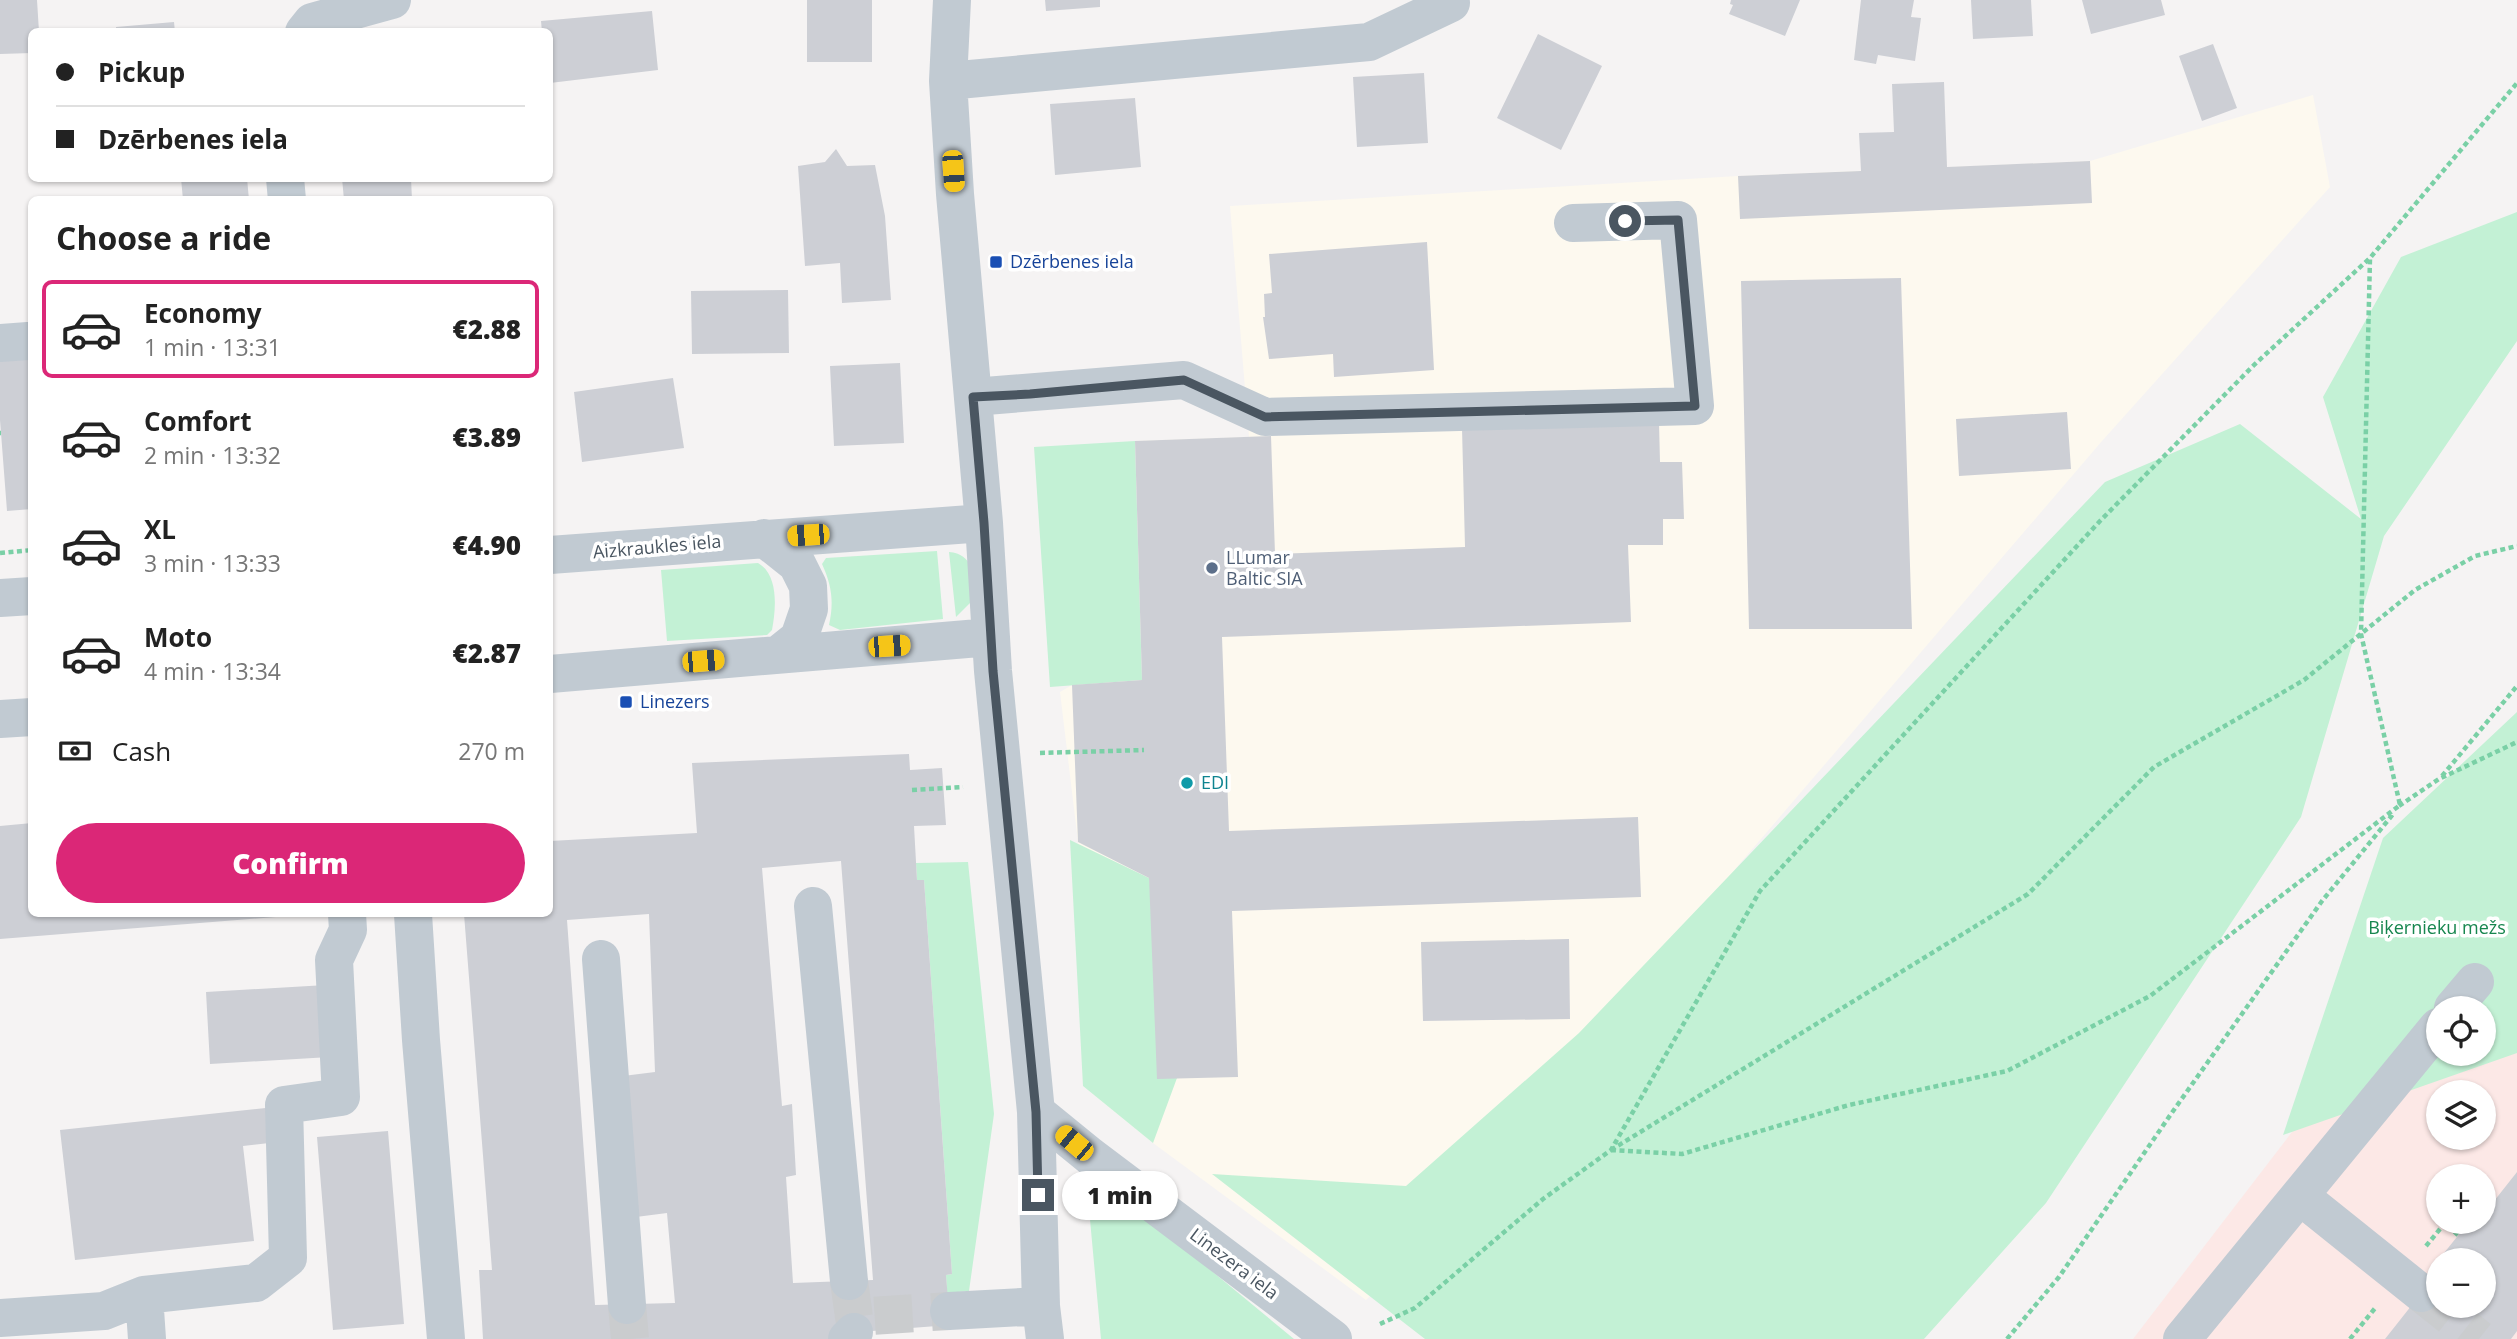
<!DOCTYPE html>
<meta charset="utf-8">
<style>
:root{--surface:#fff;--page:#f6f6f6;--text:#222;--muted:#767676;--line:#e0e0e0;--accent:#db2777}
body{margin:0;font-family:"Open Sans",sans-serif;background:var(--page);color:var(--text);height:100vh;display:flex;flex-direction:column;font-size:26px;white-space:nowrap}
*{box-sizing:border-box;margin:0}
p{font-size:23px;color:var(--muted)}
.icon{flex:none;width:38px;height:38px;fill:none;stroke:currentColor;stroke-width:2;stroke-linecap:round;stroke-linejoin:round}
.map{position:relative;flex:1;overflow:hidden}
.drawer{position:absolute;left:28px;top:196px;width:525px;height:721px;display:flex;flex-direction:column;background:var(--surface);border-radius:10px;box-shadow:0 2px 5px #0004}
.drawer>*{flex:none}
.guide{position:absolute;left:28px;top:28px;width:525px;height:154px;border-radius:10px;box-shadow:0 2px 5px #0004;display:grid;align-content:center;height:154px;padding:0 28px;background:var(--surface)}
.tools{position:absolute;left:2426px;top:996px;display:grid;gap:14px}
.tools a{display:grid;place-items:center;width:70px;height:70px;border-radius:50%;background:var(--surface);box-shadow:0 2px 5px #0004;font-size:35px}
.end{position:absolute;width:32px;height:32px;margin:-16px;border:9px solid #4a5661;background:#fff;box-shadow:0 0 0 4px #fff}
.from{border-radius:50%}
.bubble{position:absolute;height:49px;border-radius:24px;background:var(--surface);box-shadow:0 2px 5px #0004;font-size:23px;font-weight:800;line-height:49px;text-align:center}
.car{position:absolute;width:21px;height:42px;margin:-21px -10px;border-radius:9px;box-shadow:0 0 5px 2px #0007;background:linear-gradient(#f5c518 24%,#345 0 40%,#f5c518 0 76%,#345 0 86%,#f5c518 0)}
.guide b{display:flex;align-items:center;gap:24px;height:66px;font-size:26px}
.guide b+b{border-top:2px solid var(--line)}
.guide i{width:18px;height:18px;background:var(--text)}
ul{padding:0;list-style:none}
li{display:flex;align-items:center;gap:21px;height:98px;margin:0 14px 10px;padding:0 14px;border:4px solid transparent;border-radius:10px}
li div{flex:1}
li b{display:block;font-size:26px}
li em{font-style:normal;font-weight:800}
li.current{border-color:var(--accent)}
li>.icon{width:63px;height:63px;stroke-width:1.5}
h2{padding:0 28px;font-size:32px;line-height:84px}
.pay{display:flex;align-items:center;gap:18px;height:77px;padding:0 28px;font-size:26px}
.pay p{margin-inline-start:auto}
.action{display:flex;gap:14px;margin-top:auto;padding:14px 28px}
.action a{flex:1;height:80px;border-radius:42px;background:var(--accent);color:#fff;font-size:28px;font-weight:800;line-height:80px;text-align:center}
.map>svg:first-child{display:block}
.commercial{fill:#fdf9ef}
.medical{fill:#fce8e6;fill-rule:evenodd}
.green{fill:#c3f1d5;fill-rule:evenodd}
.building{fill:#cdcfd5;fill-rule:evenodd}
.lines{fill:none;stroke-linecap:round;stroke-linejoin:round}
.minor-tunnel{stroke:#caccce;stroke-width:38;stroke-dasharray:38 19;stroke-linecap:butt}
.path{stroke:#7ad0a6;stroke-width:4.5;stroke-dasharray:5 3.5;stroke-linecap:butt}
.minor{stroke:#c1cad2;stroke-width:38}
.route{stroke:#4a5661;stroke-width:9}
.transit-dot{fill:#1a4fb4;stroke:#fff;stroke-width:2.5}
.service-dot{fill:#5c6f8a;stroke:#fff;stroke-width:2.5}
.culture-dot{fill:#0f9aa8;stroke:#fff;stroke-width:2.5}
.labels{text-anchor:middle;stroke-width:7;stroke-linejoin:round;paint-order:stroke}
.transit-label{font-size:18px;fill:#164399;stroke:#fff;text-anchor:start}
.street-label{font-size:18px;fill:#4a5661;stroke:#fff}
.service-label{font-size:18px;fill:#4e5e75;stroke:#fff;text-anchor:start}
.culture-label{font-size:18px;fill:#0d838f;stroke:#fff;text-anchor:start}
.park-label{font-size:18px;fill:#17864f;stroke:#fff}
</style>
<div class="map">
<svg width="2517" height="1339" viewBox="0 0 2517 1339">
<rect width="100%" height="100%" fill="#f5f3f3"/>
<!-- commercial -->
<path class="commercial" d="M2313,95l17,92 -228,254 -366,427 -146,212 -224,220 -213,-157 -70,-57 -5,-244 -18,-150 12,-7 70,-6 -7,-238 114,-4 -19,-231 508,-30 352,-15z"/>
<!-- medical -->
<path class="medical" d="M2517,839v500h-384zM2438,1008h45v46h-45zM2438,1092h45v46h-45zM2438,1176h45v46h-45zM2438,1260h45v46h-45z"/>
<!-- green -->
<path class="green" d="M2517,212v129l-133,195 -83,281 -255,386 -122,136h-499l-213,-165 194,12 173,-153 526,-551 135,-58 121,95 -38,-122 78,-140z
M1135,441l7,239 -92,7 -16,-240z
M937,551l6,68 -103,11 -11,-5c5,-23 3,-39 -7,-61l4,-6z
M949,552c26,2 25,26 25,47l-18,18z
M758,563c21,12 18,46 14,67l-5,5 -100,6 -6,-71z
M2517,712v341l-234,82 100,-297zM2438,1008h45v46h-45z
M1070,840l79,38 28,200 -24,65 -70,-57z
M968,862l26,252 -25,177 -22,2 -1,-18 6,-1 -28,-394h-7l-1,-17z
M1087,1187h23l184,152h-193z"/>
<!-- building -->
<path class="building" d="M0,0h37l2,32h-7v21l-32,1z
M807,0h65v62h-65z
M1045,0h55v7l-54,4z
M1731,0h69l-15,36 -56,-22 4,-9 -3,-1z
M1861,0h53l-3,17 10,1 -6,43 -37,-6 -2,9 -22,-4z
M1971,0h60l2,36 -60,3z
M2082,0h79l4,15 -74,19z
M652,11l6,59 -108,13v-51h-8l-1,-11z
M174,22l1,10h-59v-5z
M1538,34l64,32 -41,84 -64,-32z
M2213,44l24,64 -35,13 -23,-65z
M1424,73l4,70 -71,4 -4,-70z
M1944,82l3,85 143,-6 2,42 -352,16 -2,-43 123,-5 -2,-38 35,-1 -2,-48z
M1135,98l6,69 -86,8 -5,-71z
M836,149l11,17 28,-1 10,51 6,84 -49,3 -2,-40 -35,3 -7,-100 27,-4z
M181,178h66l2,22h-66z
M342,178h69l1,22h-68z
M1427,242l7,128 -100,7 -1,-23 -64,5 -6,-42h2l-1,-23 8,-1 -3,-39z
M1901,278l11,351h-163l-8,-348z
M788,290l1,63 -97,1 -1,-63z
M32,353v156l-25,2 -7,-91v-65z
M900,363l4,80 -70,3 -4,-80z
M673,378l11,70 -102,14 -8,-70z
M2067,412l4,57 -112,7 -3,-57z
M1659,422l1,40h22l2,57h-21v26h-35l3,77 -409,15 7,194 409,-14 3,80 -409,14 6,166 -81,2 -8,-201 -71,-36 -6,-157 70,-5 -7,-239 136,-5 4,118 190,-7 -3,-119z
M909,754l1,16 32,-2 4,57 -32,1 3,54h7l28,394 -6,1 4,50 -78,6 -38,8h-351l-4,-69h13l-28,-356h86v-73l147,-8 -5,-70zM841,861l32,419 -80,3 -7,-106 10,-2 -4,-71 -10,2 -20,-238zM649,914l6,158 -32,4 13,141 31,-4 8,90 -80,2 -28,-385z
M32,823v91h269v1l-301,24v-113z
M1569,939l1,80 -147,2 -2,-79z
M326,985l4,72 -120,7 -4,-72z
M275,1107l3,35 -35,4 11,95 -179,19 -15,-130z
M388,1131l16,193 -71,6 -16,-193z
M2517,1172v159l-6,8h-126l53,-67v34h45v-46h-36l3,-3 -6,-4 25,-31h14v-7z"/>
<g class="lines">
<!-- minor-tunnel -->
<path class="minor-tunnel" d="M849,1281l5,36 95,-6
M2421,1293l58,46
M627,1305l3,34"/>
<!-- path -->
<path class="path" d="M0,433h1
M0,553l32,-3
M1040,753l104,-3
M2442,776l75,-90
M912,790l51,-3
M2399,806l40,-27 78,-37
M1611,1150l71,4 167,-49 158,-34 143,-75 250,-191 -39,-171 9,-376
M1611,1150l417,-256 126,-127 150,-87 111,-90 60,-34 42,-10
M2426,1246l19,-23 13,12
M1380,1324l35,-16 128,-109 68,-49 149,-259 340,-370 154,-156 116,-107 147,-175
M2007,1339l52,-62 112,-163 151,-213 72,-88
M2350,1339l26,-32"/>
<!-- minor -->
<path class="minor" d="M952,0l-4,81 7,113 29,329 9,148 43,441 5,194 4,33
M304,32l8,-10 80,-22
M948,81l421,-39 82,-39
M285,178l2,22
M0,343l28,-2
M973,397l211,-17 81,37 430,-11 -17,-186 -105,3
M764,538l33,26 11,22 1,23 -10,29 -20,16
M550,555l434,-32
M0,598l32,-2
M550,674l441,-37
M0,719l32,-2
M813,906l36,375
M413,914l8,126 25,299
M601,959l26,346
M2453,1008l22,-26
M1036,1112l54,44 243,183
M2300,1196l121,97
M144,1295l3,44
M949,1311l92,-5
M0,1318l104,-7 40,-16 112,-12 32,-25 -4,-153 57,-8 -7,-137 14,-30 -1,-16
M847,1339l7,-7
M2182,1339l256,-312"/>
</g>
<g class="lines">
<!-- route -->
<path class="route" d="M1038,1195l-2,-83 -43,-441 -9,-148 -11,-126 57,-3 154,-14 81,37 430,-11 -17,-186 -53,1"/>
</g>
<!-- markers -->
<g class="transit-dot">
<rect x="989" y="255" width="14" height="14" rx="3.5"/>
<rect x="619" y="695" width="14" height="14" rx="3.5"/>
</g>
<circle class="service-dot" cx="1212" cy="568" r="7"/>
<circle class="culture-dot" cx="1187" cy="783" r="7"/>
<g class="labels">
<!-- transit labels -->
<g class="transit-label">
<text x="1010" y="268">Dzērbenes iela</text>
<text x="640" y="708">Linezers</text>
</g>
<!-- street labels -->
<g class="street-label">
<text transform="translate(657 547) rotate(-5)" y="6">Aizkraukles iela</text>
<text transform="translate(1234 1264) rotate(37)" y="6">Linezera iela</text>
</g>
<!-- service labels -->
<g class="service-label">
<text x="1226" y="564">LLumar<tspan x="1226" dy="21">Baltic SIA</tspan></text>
</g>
<!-- culture labels -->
<g class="culture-label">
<text x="1201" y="789">EDI</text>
</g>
<!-- park labels -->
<g class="park-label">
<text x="2437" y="934">Biķernieku mežs</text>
</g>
</g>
</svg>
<div class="tools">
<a><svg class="icon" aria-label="locate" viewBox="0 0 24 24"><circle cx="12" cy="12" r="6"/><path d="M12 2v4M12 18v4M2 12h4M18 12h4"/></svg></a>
<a><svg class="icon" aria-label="layers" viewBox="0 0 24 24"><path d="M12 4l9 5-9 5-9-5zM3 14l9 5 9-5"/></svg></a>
<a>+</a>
<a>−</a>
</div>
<i class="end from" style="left:1625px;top:221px"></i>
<i class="end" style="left:1038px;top:1195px"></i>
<div class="bubble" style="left:1062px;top:1171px;width:116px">1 min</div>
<i class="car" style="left:953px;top:171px;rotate:176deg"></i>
<i class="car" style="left:808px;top:535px;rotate:266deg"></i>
<i class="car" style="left:889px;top:646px;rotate:86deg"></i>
<i class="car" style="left:703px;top:661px;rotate:85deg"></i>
<i class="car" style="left:1074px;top:1143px;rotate:310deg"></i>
<div class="guide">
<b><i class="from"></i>Pickup</b>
<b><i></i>Dzērbenes iela</b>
</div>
<section class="drawer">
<h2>Choose a ride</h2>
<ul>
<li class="current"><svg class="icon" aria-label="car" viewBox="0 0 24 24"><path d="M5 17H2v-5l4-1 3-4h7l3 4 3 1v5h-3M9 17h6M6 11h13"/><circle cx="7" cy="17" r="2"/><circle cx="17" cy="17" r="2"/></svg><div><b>Economy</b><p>1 min · 13:31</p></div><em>€2.88</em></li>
<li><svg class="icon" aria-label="car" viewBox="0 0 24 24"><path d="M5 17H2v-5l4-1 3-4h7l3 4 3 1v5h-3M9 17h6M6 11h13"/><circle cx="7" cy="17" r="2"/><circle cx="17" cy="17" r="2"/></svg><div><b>Comfort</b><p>2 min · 13:32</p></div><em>€3.89</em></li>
<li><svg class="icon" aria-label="car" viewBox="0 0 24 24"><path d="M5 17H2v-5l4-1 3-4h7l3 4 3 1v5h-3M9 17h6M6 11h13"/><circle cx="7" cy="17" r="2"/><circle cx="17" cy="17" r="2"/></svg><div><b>XL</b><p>3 min · 13:33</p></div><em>€4.90</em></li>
<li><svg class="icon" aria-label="car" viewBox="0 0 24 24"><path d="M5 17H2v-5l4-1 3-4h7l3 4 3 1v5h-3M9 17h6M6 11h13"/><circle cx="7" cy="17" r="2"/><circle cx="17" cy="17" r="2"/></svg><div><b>Moto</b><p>4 min · 13:34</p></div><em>€2.87</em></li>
</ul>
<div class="pay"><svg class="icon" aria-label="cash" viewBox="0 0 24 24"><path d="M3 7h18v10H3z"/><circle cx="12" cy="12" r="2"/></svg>Cash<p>270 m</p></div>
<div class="action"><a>Confirm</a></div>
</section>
</div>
